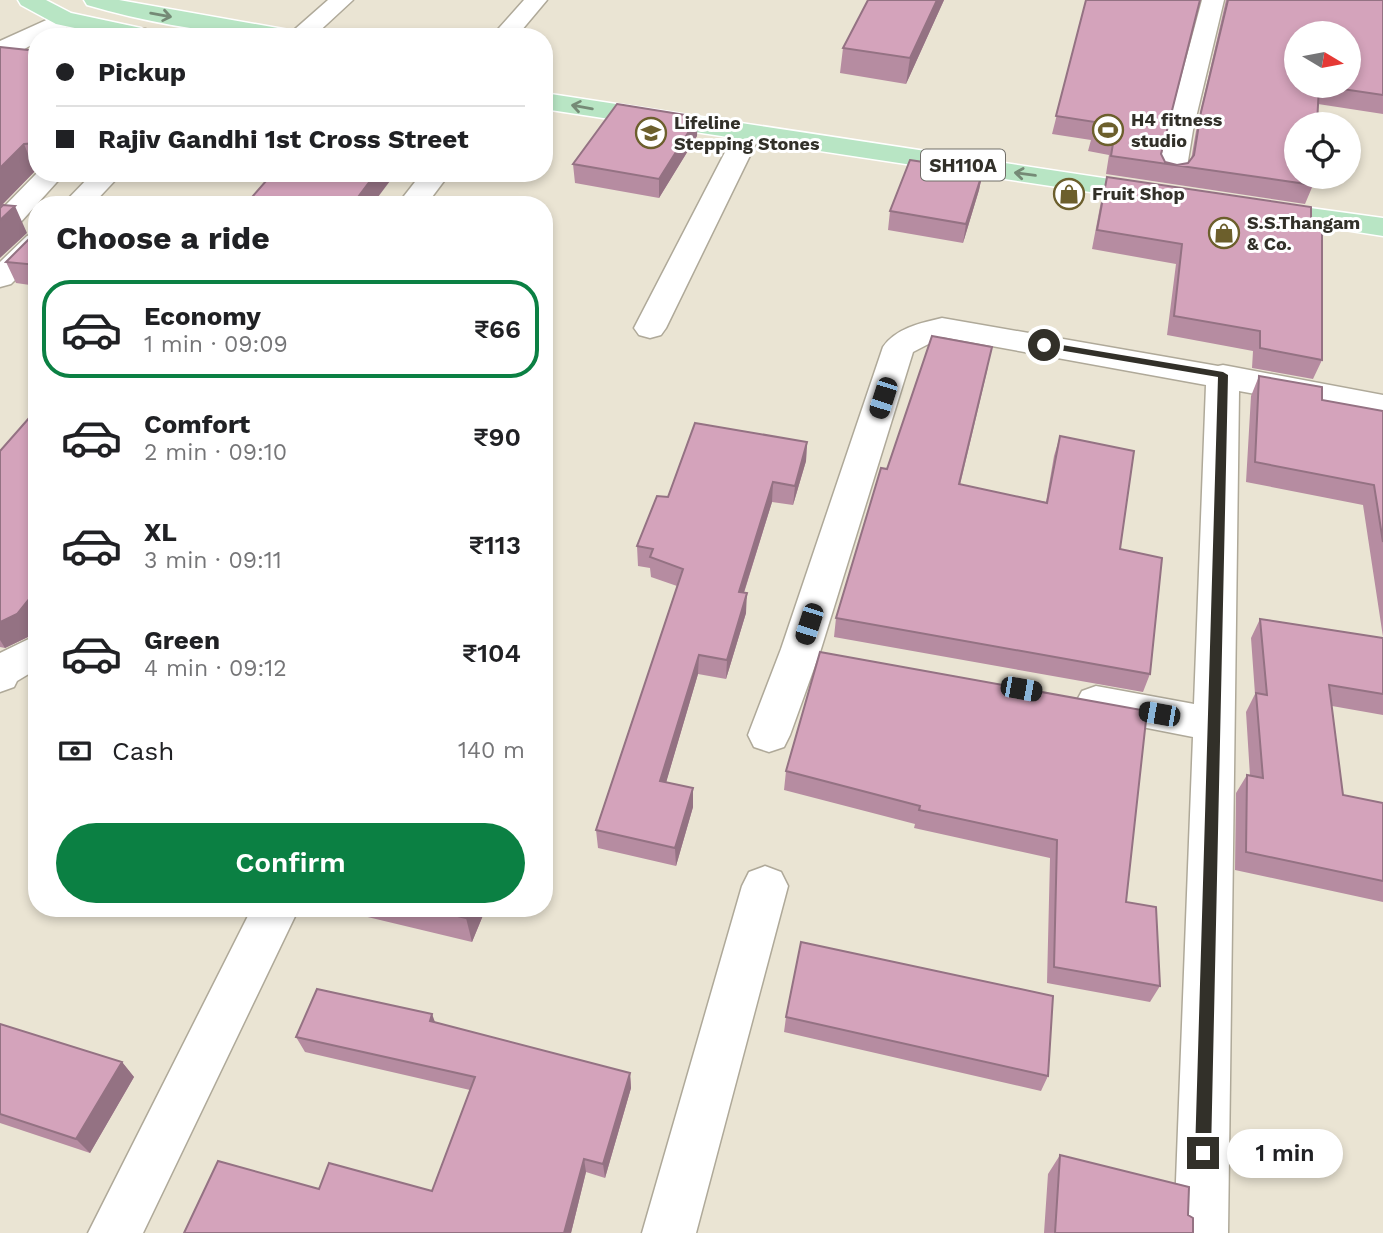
<!DOCTYPE html>
<meta charset="utf-8">
<style>
:root{--surface:#fff;--page:#f6f6f6;--text:#202124;--muted:#757577;--line:#e0e0e0;--accent:#0b8043}
body{margin:0;font-family:"Work Sans",sans-serif;background:var(--page);color:var(--text);height:100vh;display:flex;flex-direction:column;font-size:26px;white-space:nowrap}
*{box-sizing:border-box;margin:0}
p{font-size:23px;color:var(--muted)}
.icon{flex:none;width:38px;height:38px;fill:none;stroke:currentColor;stroke-width:2;stroke-linecap:round;stroke-linejoin:round}
.map{position:relative;flex:1;overflow:hidden}
.drawer{position:absolute;left:28px;top:196px;width:525px;height:721px;display:flex;flex-direction:column;background:var(--surface);border-radius:28px;box-shadow:0 4px 10px #0003}
.drawer>*{flex:none}
.banner{position:absolute;left:28px;top:28px;width:525px;height:154px;border-radius:28px;box-shadow:0 4px 10px #0003;display:grid;align-content:center;height:154px;padding:0 28px;background:var(--surface)}
.needle{width:46px;rotate:100deg}
.controls{position:absolute;left:1284px;top:21px;display:grid;gap:14px}
.controls a{display:grid;place-items:center;width:77px;height:77px;border-radius:50%;background:var(--surface);box-shadow:0 4px 10px #0003;font-size:35px}
.end{position:absolute;width:32px;height:32px;margin:-16px;border:9px solid #323029;background:#fff;box-shadow:0 0 0 4px #fff}
.from{border-radius:50%}
.bubble{position:absolute;height:49px;border-radius:24px;background:var(--surface);box-shadow:0 4px 10px #0003;font-size:23px;font-weight:600;line-height:49px;text-align:center}
.car{position:absolute;width:21px;height:42px;margin:-21px -10px;border-radius:9px;box-shadow:0 0 5px 2px #0007;background:linear-gradient(#222 24%,#8ab4d8 0 40%,#222 0 76%,#8ab4d8 0 86%,#222 0)}
.banner b{display:flex;align-items:center;gap:24px;height:66px;font-size:26px}
.banner b+b{border-top:2px solid var(--line)}
.banner i{width:18px;height:18px;background:var(--text)}
ul{padding:0;list-style:none}
li{display:flex;align-items:center;gap:21px;height:98px;margin:0 14px 10px;padding:0 14px;border:4px solid transparent;border-radius:28px}
li div{flex:1}
li b{display:block;font-size:26px}
li em{font-style:normal;font-weight:600}
li.selected{border-color:var(--accent)}
li>.icon{width:63px;height:63px;stroke-width:1.5}
h2{padding:0 28px;font-size:32px;line-height:84px}
.pay{display:flex;align-items:center;gap:18px;height:77px;padding:0 28px;font-size:26px}
.pay p{margin-inline-start:auto}
.cta{display:flex;gap:14px;margin-top:auto;padding:14px 28px}
.cta a{flex:1;height:80px;border-radius:42px;background:var(--accent);color:#fff;font-size:28px;font-weight:600;line-height:80px;text-align:center}
.map>svg:first-child{display:block}
.lines{fill:none;stroke-linecap:round;stroke-linejoin:round}
.minor-casing{stroke:#afa999;stroke-width:3}
.major-casing{stroke:#fff;stroke-width:3}
.minor{fill:#fff;fill-rule:evenodd}
.major{fill:#b8e5c4;fill-rule:evenodd}
.wall{fill:#b68ca1}
.shaded-wall{fill:#947283}
.building{fill:#d4a3bb;stroke:#947283;stroke-width:2}
.oneway{stroke:#758a76}
.route{fill:#323029}
.labels{text-anchor:middle;stroke-width:6;stroke-linejoin:round;paint-order:stroke}
.far-poi-label{font-size:18px;font-weight:bold;fill:#323029;stroke:#fff;text-anchor:start}
.shield{fill:#fff;stroke:#706e69;stroke-width:2}
.shield-label{font-size:19px;font-weight:bold;fill:#323029}
</style>
<div class="map">
<svg width="1383" height="1233" viewBox="0 0 1383 1233">
<rect width="100%" height="100%" fill="#eae4d3"/>
<g class="lines">
<!-- minor casing -->
<g class="minor-casing">
<path id="minor" d="M328,0h25l-40,37h-27z
M524,0h23l-31,37h-25z
M1202,0h22l-31,130 -7,43 -4,6 -10,2 -10,-2 -4,-6 9,-43z
M64,12l8,2 4,5c-8,11 -26,18 -39,18v5c-12,6 -25,16 -37,19v-20z
M145,29l8,2 4,5 -25,1 5,-6z
M748,125l9,2 4,6 -95,195 -5,7 -11,3 -11,-3 -5,-7 101,-195 4,-6z
M37,173h28l-55,61 -10,3v-26z
M93,173h29l-30,32h-30z
M422,173h28l-24,32h-29z
M37,233v25l-26,26 -11,3v-25l27,-26z
M942,318l276,48 5,-1 160,30v22l-144,-26 -11,842h-54l19,-496 -97,-19 -14,-5 -6,-11 6,-11 14,-5 98,18 12,-319 -264,-48 -29,15 -92,297 -31,86 -6,12 -15,5 -15,-5 -6,-12 33,-86 102,-302c13,-19 38,-24 59,-29z
M37,635v34l-20,12 -3,6 -14,5v-39z
M765,866l16,6 7,14 -92,347h-54l100,-347 7,-14z
M252,908h47l-156,325h-55z"/>
</g>
<!-- major casing -->
<g class="major-casing">
<path id="major" d="M18,0h28l25,13 70,15 4,5 -3,4h-25l-61,-13 -35,-19z
M84,0h35l170,30 8,2 4,5c-72,0 -145,-12 -214,-32z
M544,93l612,93 10,2 4,6 -4,6 -10,2 -612,-93z
M1260,201l123,17v18l-133,-21 -4,-6 4,-6z"/>
</g>
<!-- minor -->
<use href="#minor" class="minor"/>
<!-- major -->
<use href="#major" class="major"/>
</g>
<!-- wall -->
<path class="wall" d="M868,0h76l-38,84 -66,-11 3,-25z
M1086,0l79,162 12,3 11,-2 3,-3 5,-29 30,-131h157v114l-65,-10 -5,81 -8,19 -199,-30 3,-19 -21,-4 3,-11 -39,-6z
M37,51v120h-2l-35,36z
M697,136l-38,62 -84,-15 -2,-19z
M983,171l-4,19 -16,53 -75,-13 2,-19z
M1107,177l215,183 -9,19 -61,-11 1,-17 -86,-16 9,-71 -84,-15 10,-53z
M37,214v72l-21,-3 -10,-21 24,-24z
M988,367l-28,118 86,17 8,-46 6,-20 60,113 30,125 -7,18 -309,-55 2,-19 51,-149z
M1259,376l63,24 61,11v226l-20,-132 -117,-23 5,-86z
M37,409v218l-7,9 -25,12 -5,-1v-196z
M807,442l-1,19 -13,44 -21,-3 -28,91 2,20 -20,66 -28,-5 -32,108 27,6v19l-17,59 -78,-18 -2,-18 81,-244 -26,-9 -1,-9 -12,-2 -1,-20z
M1260,619l123,19v77l-51,-9 11,89 40,8v99l-148,-32 1,-77 11,-18 3,1 -4,-64 9,-18 -4,-56z
M1147,711l-21,191 34,84 -10,16 -103,-19 3,-125 -136,-30 1,-4 -131,-34 2,-19z
M330,908h156l-14,34z
M786,1017l262,59 -7,15 -257,-59z
M435,1023l195,50 1,15 -26,90 -19,-6 -15,61h-387l135,-44 113,2 38,-101 -165,-38 -9,-15z
M0,1024l122,38 12,15 -44,76 -90,-30z
M1060,1155l133,78h-149l4,-59z"/>
<!-- shaded-wall -->
<path class="shaded-wall" d="M937,0h7l-38,84 4,-26z
M698,117l-1,19 -38,62v-19z
M24,144l11,27 -35,36v-39z
M983,171l-4,19 -16,53 3,-19z
M376,173h20l-24,32h-20z
M15,206l12,27 -27,25v-38z
M807,442l-1,19 -13,44 2,-19z
M773,482l-1,20 -34,109 1,-19z
M37,589v38l-7,9 -25,12 -5,-8v-18z
M747,593l-1,20 -20,66 1,-19z
M699,655l-1,19 -37,126 -1,-19z
M693,788v19l-17,59 -1,-18z
M470,908h16l-14,34 -6,-24z
M432,1014l6,16 -8,-9z
M122,1062l12,15 -44,76 -14,-14z
M630,1073l1,15 -26,90 -2,-14z
M584,1159l2,13 -15,61h-7z"/>
<!-- building -->
<path class="building" d="M868,0h69l-27,58 -67,-10z
M1086,0h114l-39,154 4,8 12,3 11,-2 6,-8 7,-43 27,-112h155v95l-61,-9h27v-53h-52v53h22l-2,38h-20v53h16v8l-202,-29 3,-19 -21,-4 2,-11 -39,-6z
M0,47l37,4v92l-13,1 -24,24z
M617,104l81,13 -39,62 -86,-15z
M910,160l73,11 -17,53 -76,-13z
M273,173h103l-24,32h-107z
M1107,177l204,30v13l11,2v138l-62,-12v-17l-86,-15 8,-72 -85,-14z
M3,205l12,1 -15,14v-12z
M31,214h6v51l-31,-3 24,-24z
M932,336l60,11 -33,137 88,19 13,-67 74,15 -14,98 42,9 -12,116 -314,-56 45,-150 6,1z
M1259,376l63,11v13l61,11v131l-9,-57 -119,-23z
M37,409v180l-20,25 -17,8v-171z
M695,423l112,19 -12,44 -22,-4 -34,110 8,1 -20,67 -28,-5 -39,126 33,7 -18,60 -79,-18 87,-261 -33,-12 3,-8 -16,-3 20,-50 11,1z
M1260,619l123,19v56l-54,-9 14,110 40,8v78l-137,-29 1,-77 16,3 -7,-85 11,2z
M820,652l327,59 -21,191 30,5 4,79 -106,-19 3,-127 -138,-30 1,-4 -134,-35z
M425,908h45l-4,10z
M801,942l252,54 -5,80 -262,-59z
M317,989l115,25 -2,7 200,52 -27,91 -19,-5 -20,74h-380l34,-72 101,28 10,-26 103,28 43,-114 -179,-40z
M0,1024l122,38 -46,77 -76,-25z
M1060,1155l129,32 -1,28 5,3v15h-138z"/>
<!-- one-way arrows -->
<defs><path id="oneway-shaft" d="M-6 0H5M1.5-3L5.5 0L1.5 3" fill="none" stroke-width="1.6" stroke-linecap="round" stroke-linejoin="round" transform="scale(1.75)"/></defs>
<g class="oneway">
<use href="#oneway-shaft" transform="translate(161 15) rotate(10)"/>
<use href="#oneway-shaft" transform="translate(582 107) rotate(-170)"/>
<use href="#oneway-shaft" transform="translate(1025 174) rotate(-172)"/>
</g>
<!-- route -->
<path class="route" d="M1044,342l179,30 5,3 -17,778 -3,5 -5,2 -6,-2 -2,-5 23,-776 -177,-30v-4z"/>
<!-- icons -->
<defs>
<g id="stadium-ring" transform="scale(1.575)"><circle r="9.5" fill="#fff" stroke="#6c5f2c" stroke-width="1.5"/><path d="M0-5a6.5 5 0 1 0 0 10a6.5 5 0 1 0 0-10ZM-3.5-1.8h7v3.6h-7Z" fill="#6c5f2c"/></g>
<g id="school-ring" transform="scale(1.575)"><circle r="9.5" fill="#fff" stroke="#6c5f2c" stroke-width="1.5"/><path d="M0-5L7-2L0 1L-7-2ZM-4 1L0 2.5L4 1V4Q0 6-4 4Z" fill="#6c5f2c"/></g>
<g id="shop-ring" transform="scale(1.575)"><circle r="9.5" fill="#fff" stroke="#6c5f2c" stroke-width="1.5"/><path d="M-5-2.5h2.3a2.7 3.5 0 0 1 5.4 0H5L5.5 6h-11ZM-1.5-2.5h3a1.5 2.3 0 0 0-3 0Z" fill="#6c5f2c"/></g>
</defs>
<g fill-rule="evenodd">
<use href="#stadium-ring" x="1108" y="130"/>
<use href="#school-ring" x="651" y="133"/>
<use href="#shop-ring" x="1069" y="194"/>
<use href="#shop-ring" x="1224" y="233"/>
</g>
<g class="labels">
<!-- far-poi labels -->
<g class="far-poi-label">
<text x="1131" y="126">H4 fitness<tspan x="1131" dy="21">studio</tspan></text>
<text x="674" y="129">Lifeline<tspan x="674" dy="21">Stepping Stones</tspan></text>
<text x="1092" y="200">Fruit Shop</text>
<text x="1247" y="229">S.S.Thangam<tspan x="1247" dy="21">&amp; Co.</tspan></text>
</g>
<!-- shield labels -->
<rect class="shield" x="921" y="149.5" width="84" height="31" rx="5"/>
<g class="shield-label">
<text x="963" y="172">SH110A</text>
</g>
</g>
</svg>
<div class="controls">
<a><svg class="needle" viewBox="-14 -14 28 28"><path d="M0-13l5 13h-10z" fill="#e53935"/><path d="M0 13l5-13h-10z" fill="#757577"/></svg></a>
<a><svg class="icon" aria-label="locate" viewBox="0 0 24 24"><circle cx="12" cy="12" r="6"/><path d="M12 2v4M12 18v4M2 12h4M18 12h4"/></svg></a>
</div>
<i class="end from" style="left:1044px;top:345px"></i>
<i class="end" style="left:1203px;top:1153px"></i>
<div class="bubble" style="left:1227px;top:1129px;width:116px">1 min</div>
<i class="car" style="left:883px;top:398px;rotate:198deg"></i>
<i class="car" style="left:809px;top:624px;rotate:198deg"></i>
<i class="car" style="left:1021px;top:689px;rotate:100deg"></i>
<i class="car" style="left:1159px;top:714px;rotate:280deg"></i>
<div class="banner">
<b><i class="from"></i>Pickup</b>
<b><i></i>Rajiv Gandhi 1st Cross Street</b>
</div>
<section class="drawer">
<h2>Choose a ride</h2>
<ul>
<li class="selected"><svg class="icon" aria-label="car" viewBox="0 0 24 24"><path d="M5 17H2v-5l4-1 3-4h7l3 4 3 1v5h-3M9 17h6M6 11h13"/><circle cx="7" cy="17" r="2"/><circle cx="17" cy="17" r="2"/></svg><div><b>Economy</b><p>1 min · 09:09</p></div><em>₹66</em></li>
<li><svg class="icon" aria-label="car" viewBox="0 0 24 24"><path d="M5 17H2v-5l4-1 3-4h7l3 4 3 1v5h-3M9 17h6M6 11h13"/><circle cx="7" cy="17" r="2"/><circle cx="17" cy="17" r="2"/></svg><div><b>Comfort</b><p>2 min · 09:10</p></div><em>₹90</em></li>
<li><svg class="icon" aria-label="car" viewBox="0 0 24 24"><path d="M5 17H2v-5l4-1 3-4h7l3 4 3 1v5h-3M9 17h6M6 11h13"/><circle cx="7" cy="17" r="2"/><circle cx="17" cy="17" r="2"/></svg><div><b>XL</b><p>3 min · 09:11</p></div><em>₹113</em></li>
<li><svg class="icon" aria-label="car" viewBox="0 0 24 24"><path d="M5 17H2v-5l4-1 3-4h7l3 4 3 1v5h-3M9 17h6M6 11h13"/><circle cx="7" cy="17" r="2"/><circle cx="17" cy="17" r="2"/></svg><div><b>Green</b><p>4 min · 09:12</p></div><em>₹104</em></li>
</ul>
<div class="pay"><svg class="icon" aria-label="cash" viewBox="0 0 24 24"><path d="M3 7h18v10H3z"/><circle cx="12" cy="12" r="2"/></svg>Cash<p>140 m</p></div>
<div class="cta"><a>Confirm</a></div>
</section>
</div>
